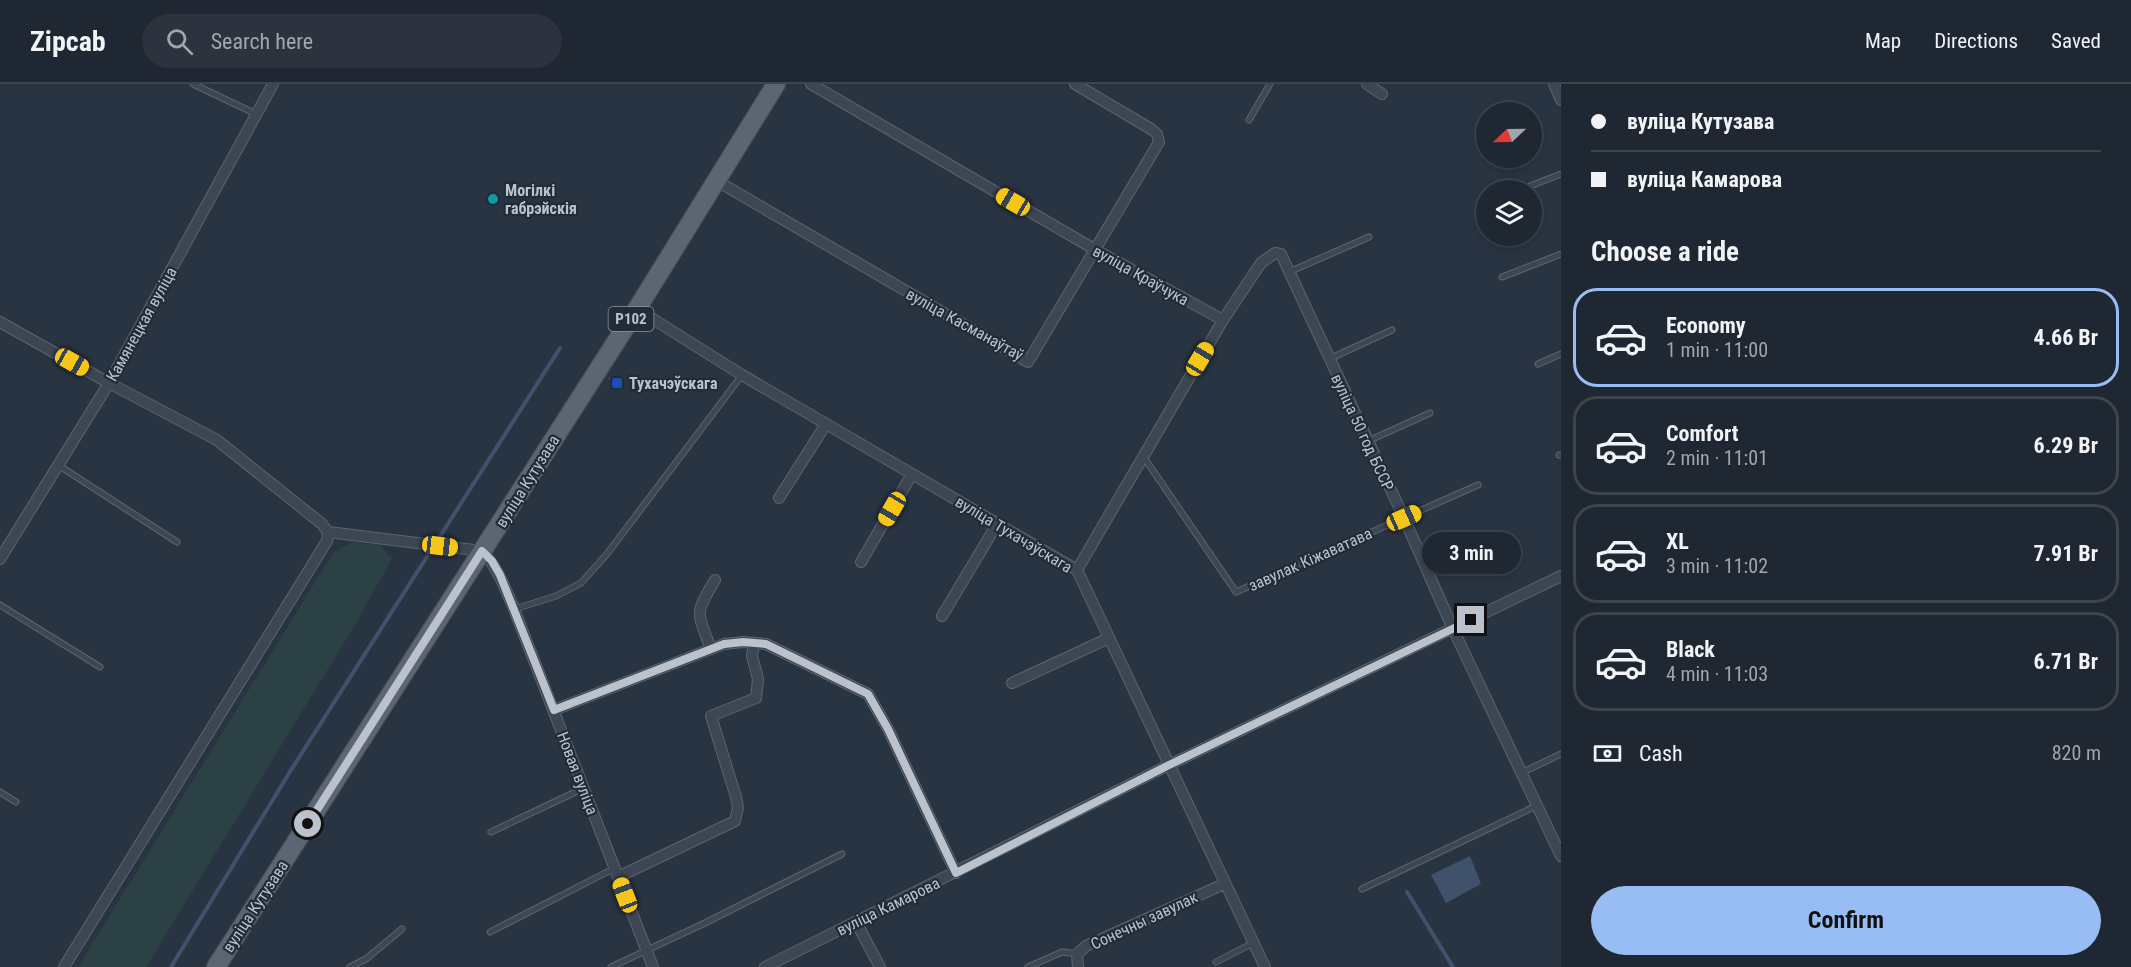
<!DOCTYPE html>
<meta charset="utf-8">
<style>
:root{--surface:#1f2732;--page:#2c333e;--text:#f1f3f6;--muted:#a1a5ac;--line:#3c444d;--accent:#98bcf4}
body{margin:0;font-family:"Roboto Condensed",sans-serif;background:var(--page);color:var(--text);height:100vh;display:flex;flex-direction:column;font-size:22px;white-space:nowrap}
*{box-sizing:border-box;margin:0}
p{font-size:20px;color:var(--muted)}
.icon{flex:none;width:33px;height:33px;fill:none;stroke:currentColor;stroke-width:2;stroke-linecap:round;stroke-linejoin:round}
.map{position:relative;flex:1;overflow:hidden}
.sheet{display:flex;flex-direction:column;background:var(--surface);width:570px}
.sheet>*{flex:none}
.hud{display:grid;align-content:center;height:132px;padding:0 30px;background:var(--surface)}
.needle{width:39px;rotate:248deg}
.buttons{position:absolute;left:1476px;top:18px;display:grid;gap:12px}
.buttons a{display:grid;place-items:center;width:66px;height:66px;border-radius:50%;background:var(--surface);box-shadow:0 3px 9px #0003,0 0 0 2px var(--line);font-size:30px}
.end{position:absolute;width:27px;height:27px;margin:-14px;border:8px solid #bbc2cc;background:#111;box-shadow:0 0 0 3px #111}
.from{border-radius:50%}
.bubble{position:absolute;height:42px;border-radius:21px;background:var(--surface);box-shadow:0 3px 9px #0003,0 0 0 2px var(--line);font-size:20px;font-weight:700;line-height:42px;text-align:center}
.car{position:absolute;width:18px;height:36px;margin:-18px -9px;border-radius:8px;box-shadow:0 0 4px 2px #0007;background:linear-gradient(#f5c518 24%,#345 0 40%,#f5c518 0 76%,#345 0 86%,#f5c518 0)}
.hud b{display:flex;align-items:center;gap:21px;height:57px;font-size:22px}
.hud b+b{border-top:2px solid var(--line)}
.hud i{width:15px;height:15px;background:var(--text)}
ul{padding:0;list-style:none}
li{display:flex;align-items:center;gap:18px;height:99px;margin:0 12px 9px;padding:0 18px;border:3px solid var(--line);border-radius:24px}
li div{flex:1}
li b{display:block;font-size:22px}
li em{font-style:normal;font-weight:700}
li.active{border-color:var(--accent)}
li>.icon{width:54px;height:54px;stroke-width:1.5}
h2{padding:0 30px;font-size:27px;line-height:72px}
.pay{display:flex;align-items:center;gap:15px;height:66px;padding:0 30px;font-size:22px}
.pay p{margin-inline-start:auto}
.primary-button{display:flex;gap:12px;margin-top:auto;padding:12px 30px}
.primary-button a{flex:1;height:69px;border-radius:36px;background:var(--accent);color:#111;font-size:24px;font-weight:700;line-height:69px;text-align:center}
header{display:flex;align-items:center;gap:36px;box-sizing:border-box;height:84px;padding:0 30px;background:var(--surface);border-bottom:2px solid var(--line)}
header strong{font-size:28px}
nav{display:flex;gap:33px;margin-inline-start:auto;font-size:21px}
.search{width:420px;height:54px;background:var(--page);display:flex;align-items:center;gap:15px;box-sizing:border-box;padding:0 21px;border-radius:33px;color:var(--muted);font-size:22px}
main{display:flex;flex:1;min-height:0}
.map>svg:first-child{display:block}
.green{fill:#2b4144}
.water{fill:#40526b}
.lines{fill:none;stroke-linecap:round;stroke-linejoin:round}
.stream{stroke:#40526b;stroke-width:4}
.lane-casing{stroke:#5c6470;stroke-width:7}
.street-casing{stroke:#5c6470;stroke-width:12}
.primary-casing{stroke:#474f5c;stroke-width:20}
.path{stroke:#495e60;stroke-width:2;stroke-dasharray:4.5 4.5;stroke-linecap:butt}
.lane{stroke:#3d4653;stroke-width:5}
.street{stroke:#3d4653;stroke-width:10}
.primary{stroke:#5c6573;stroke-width:18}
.route{stroke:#bbc2cc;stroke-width:8}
.culture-dot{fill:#0f9aa8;stroke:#222b38;stroke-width:2}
.transit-dot{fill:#1a4fb4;stroke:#222b38;stroke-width:2}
.labels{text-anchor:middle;stroke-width:4.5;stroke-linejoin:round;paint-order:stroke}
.shield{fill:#222b38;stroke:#8d95a0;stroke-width:1.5}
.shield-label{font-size:15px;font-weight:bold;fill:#bbc2cc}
.poi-label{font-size:16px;font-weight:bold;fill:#bbc2cc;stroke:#222b38;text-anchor:start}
.street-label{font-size:16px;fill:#bbc2cc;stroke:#222b38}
</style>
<header>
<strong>Zipcab</strong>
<div class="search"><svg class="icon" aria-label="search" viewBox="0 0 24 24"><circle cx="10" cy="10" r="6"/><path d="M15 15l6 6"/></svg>Search here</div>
<nav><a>Map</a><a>Directions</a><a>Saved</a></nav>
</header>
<main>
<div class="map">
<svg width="1561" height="883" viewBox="0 0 1561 883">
<rect width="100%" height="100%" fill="#293443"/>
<!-- green -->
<path class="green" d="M352,458l28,3 12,14 -39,69 -207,339h-68l255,-414z"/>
<!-- water -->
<path class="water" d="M1470,772l11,28 -35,19 -15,-28z"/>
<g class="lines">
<!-- stream -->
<path class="stream" d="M1407,808l46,75
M171,883l120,-197 269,-422"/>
<!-- lane casing -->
<g class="lane-casing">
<path id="lane" d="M193,0l63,30
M1249,36l21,-36
M1530,102l31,-12
M1289,188l80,-35
M1502,193l59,-23
M1329,275l63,-29
M1538,280l23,-10
M1368,357l62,-28
M1559,371h2
M1143,372l93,136 242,-107
M58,381l119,77
M0,521l100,62
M515,525l41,-13 25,-13 26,-29 135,-179
M1521,689l40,-19
M0,708l16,10
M491,748l93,-44
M1362,805l174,-83
M490,848l125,-64
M1216,878l37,-19
M350,883l16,-8 36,-30
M611,883l94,-44 137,-69
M1028,883l34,-15 15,2"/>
</g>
<!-- street casing -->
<g class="street-casing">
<path id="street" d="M811,0l283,165 129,71
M1367,0l15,10
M1554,0l7,16
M717,97l311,181 131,-220 -2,-8 -6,-5 -76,-45
M637,225l105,66 335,195 188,397
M0,238l109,61 108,57 105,84 6,8 -1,9 -263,426
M779,414l47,-74
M328,448l154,19c16,17 23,37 32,58l139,358
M0,475l109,-176 164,-299
M861,478l51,-88
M1077,486l146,-250 38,-57 14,-10 6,1 123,264 49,111 108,227
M942,532l55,-92
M711,565c-14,-38 -17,-34 4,-69
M1012,599l97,-45
M554,626l170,-66 19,-2 23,2 102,50 20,35 68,144
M618,793l117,-56 3,-13 -2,-11 -25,-81 45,-18 2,-19 -6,-23 2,-13
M856,838l24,45
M765,883l404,-202 392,-189
M1078,883l-1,-13 9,-8 138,-62"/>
</g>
<!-- primary casing -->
<g class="primary-casing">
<path id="primary" d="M216,883l421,-658 139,-225"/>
</g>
<!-- path -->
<path class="path" d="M609,294l8,5"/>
<!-- lane -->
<use href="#lane" class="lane"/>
<!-- street -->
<use href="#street" class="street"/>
<!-- primary -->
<use href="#primary" class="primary"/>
</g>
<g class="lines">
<!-- route -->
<path class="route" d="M308,740l174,-273 10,10 8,14 54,135 170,-66 19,-2 23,2 102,50 20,35 68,144 213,-108 302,-145"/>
</g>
<!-- markers -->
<circle class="culture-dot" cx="493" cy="115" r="6"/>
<rect class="transit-dot" x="611" y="293" width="12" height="12" rx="3"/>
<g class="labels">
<!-- shield labels -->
<rect class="shield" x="608.5" y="223" width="45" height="24" rx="4.5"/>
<g class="shield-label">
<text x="631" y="240">Р102</text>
</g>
<!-- poi labels -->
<g class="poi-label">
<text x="505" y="112">Могілкі<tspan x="505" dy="18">габрэйскія</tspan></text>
<text x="629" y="305">Тухачэўскага</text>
</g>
<!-- street labels -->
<g class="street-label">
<text transform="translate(1141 191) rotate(29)" y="6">вуліца Краўчука</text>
<text transform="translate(141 240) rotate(-61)" y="6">Камянецкая вуліца</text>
<text transform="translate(965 240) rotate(29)" y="6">вуліца Касманаўтаў</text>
<text transform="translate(1363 348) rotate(65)" y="6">вуліца 50 год БССР</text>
<text transform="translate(527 397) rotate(-58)" y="6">вуліца Кутузава</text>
<text transform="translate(1014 450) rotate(31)" y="6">вуліца Тухачэўскага</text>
<text transform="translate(1310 475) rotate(-24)" y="6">завулак Кіжаватава</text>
<text transform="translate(578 689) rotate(69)" y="6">Новая вуліца</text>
<text transform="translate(255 822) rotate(-57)" y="6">вуліца Кутузава</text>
<text transform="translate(888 822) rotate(-26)" y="6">вуліца Камарова</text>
<text transform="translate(1144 836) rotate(-25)" y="6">Сонечны завулак</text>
</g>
</g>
</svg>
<div class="buttons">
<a><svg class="needle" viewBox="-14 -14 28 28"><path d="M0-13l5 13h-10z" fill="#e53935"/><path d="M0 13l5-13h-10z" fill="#a1a5ac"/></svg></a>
<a><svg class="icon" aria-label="layers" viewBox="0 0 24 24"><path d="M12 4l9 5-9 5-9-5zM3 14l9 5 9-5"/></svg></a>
</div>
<i class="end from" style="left:308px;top:740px"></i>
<i class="end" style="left:1471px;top:536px"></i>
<div class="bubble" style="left:1422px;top:448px;width:99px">3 min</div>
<i class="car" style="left:1013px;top:118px;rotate:300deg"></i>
<i class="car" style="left:1200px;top:275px;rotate:31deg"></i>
<i class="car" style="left:72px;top:278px;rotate:119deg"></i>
<i class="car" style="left:892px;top:425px;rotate:210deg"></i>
<i class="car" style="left:1404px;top:434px;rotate:66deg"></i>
<i class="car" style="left:440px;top:462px;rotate:97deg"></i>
<i class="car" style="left:625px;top:811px;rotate:339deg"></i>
</div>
<section class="sheet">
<div class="hud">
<b><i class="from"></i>вуліца Кутузава</b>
<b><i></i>вуліца Камарова</b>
</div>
<h2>Choose a ride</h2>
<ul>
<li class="active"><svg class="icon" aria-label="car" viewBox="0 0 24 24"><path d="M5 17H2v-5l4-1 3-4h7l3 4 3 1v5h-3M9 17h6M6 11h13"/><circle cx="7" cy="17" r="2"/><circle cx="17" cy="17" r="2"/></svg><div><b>Economy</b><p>1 min · 11:00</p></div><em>4.66 Br</em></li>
<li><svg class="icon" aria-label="car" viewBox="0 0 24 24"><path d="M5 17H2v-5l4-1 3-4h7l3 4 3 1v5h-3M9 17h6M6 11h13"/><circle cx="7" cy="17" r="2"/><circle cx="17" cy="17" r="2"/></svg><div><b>Comfort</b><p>2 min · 11:01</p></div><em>6.29 Br</em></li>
<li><svg class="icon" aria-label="car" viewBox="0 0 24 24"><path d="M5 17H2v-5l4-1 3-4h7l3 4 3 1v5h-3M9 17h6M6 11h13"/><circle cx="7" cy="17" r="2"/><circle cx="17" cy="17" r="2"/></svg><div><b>XL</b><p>3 min · 11:02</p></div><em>7.91 Br</em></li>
<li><svg class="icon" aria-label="car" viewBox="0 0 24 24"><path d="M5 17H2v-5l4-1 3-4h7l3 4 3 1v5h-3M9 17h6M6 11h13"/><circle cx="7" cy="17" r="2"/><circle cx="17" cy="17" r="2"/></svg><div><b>Black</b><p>4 min · 11:03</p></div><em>6.71 Br</em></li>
</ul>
<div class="pay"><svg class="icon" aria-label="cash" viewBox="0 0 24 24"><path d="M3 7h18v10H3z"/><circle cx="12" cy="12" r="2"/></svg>Cash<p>820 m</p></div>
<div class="primary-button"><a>Confirm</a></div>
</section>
</main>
